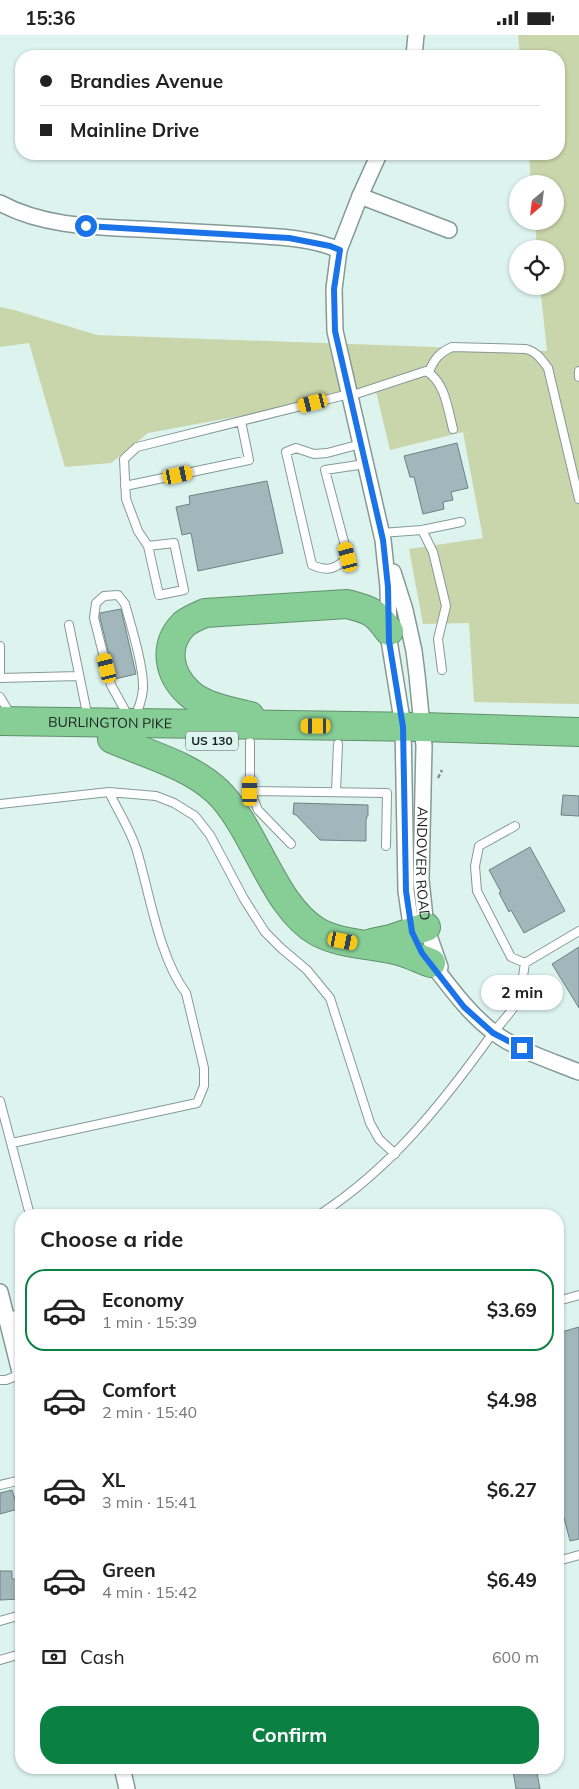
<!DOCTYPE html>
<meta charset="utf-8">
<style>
:root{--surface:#fff;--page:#f2f2f2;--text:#222;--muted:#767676;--line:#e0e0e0;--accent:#0b8043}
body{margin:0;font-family:Mulish,sans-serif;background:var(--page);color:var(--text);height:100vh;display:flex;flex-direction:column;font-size:19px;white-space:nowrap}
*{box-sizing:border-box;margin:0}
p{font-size:16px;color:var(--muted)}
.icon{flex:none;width:28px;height:28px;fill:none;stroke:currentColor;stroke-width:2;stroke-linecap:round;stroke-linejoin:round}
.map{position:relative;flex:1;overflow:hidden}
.details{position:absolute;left:15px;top:1174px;width:549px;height:565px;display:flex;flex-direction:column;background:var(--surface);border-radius:20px;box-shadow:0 1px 4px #0004}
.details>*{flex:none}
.hud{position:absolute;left:15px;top:15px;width:550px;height:110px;border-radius:20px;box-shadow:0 1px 4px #0004;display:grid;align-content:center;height:110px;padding:0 25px;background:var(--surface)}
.needle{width:32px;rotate:208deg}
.controls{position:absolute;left:509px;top:140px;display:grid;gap:10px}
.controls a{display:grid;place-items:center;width:55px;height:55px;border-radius:50%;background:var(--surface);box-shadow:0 1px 4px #0004;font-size:25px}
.end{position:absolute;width:22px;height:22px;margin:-11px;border:6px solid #1a73e8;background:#fff;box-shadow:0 0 0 2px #fff}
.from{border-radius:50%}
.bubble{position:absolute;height:35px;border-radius:18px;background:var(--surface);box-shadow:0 1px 4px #0004;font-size:16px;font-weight:700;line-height:35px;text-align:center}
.car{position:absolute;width:15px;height:30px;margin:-15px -8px;border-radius:6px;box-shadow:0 0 4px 1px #0007;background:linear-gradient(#f5c518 24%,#345 0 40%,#f5c518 0 76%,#345 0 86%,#f5c518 0)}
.hud b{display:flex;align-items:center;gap:18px;height:48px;font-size:19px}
.hud b+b{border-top:1px solid var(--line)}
.hud i{width:12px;height:12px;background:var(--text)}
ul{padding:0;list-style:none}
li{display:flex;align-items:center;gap:15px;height:82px;margin:0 10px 8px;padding:0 15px;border:2px solid transparent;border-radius:20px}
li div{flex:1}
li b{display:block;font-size:19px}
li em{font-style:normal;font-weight:700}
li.on{border-color:var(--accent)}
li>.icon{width:45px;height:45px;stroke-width:1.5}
h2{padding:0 25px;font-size:22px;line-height:60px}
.pay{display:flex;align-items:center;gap:12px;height:55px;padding:0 25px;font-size:19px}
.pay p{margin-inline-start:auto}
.button{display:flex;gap:10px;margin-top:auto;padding:10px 25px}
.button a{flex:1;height:58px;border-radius:20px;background:var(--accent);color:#fff;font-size:20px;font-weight:700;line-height:58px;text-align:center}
.status{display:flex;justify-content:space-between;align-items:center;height:35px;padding:0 25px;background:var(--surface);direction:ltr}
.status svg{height:14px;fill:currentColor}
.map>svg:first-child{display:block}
.green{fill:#c9d5aa}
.building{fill:#a1b7bb;stroke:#6d8286}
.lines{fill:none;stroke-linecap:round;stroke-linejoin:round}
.lane-casing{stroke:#859a96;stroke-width:10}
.street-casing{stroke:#859a96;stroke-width:18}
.highway-casing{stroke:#60916c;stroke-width:30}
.path{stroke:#7e8e8a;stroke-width:2.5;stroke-dasharray:4 2.5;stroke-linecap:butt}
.lane{stroke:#fff;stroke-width:8}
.street{stroke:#fff;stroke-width:15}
.highway{stroke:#87cd96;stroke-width:28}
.route{stroke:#1a73e8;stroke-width:6}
.labels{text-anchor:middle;stroke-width:5;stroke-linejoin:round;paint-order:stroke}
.shield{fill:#ddf4ee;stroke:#54605d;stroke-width:1}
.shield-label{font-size:12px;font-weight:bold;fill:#19211f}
.street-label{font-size:14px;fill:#19211f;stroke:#ddf4ee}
</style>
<div class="status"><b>15:36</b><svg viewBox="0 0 49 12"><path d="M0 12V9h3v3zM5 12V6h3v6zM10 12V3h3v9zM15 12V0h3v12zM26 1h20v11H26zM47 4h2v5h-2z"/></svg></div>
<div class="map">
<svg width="579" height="1754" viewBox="0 0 579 1754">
<rect width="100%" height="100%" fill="#ddf4ee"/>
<!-- green -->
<path class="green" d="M518,0h61v669l-105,-2 -5,-79 -46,1 -14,-75 74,-11 -20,-106 -73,18 -14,-59 -228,42 -37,30 -46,4 -36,-124 -29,4v-40l14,3 83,25 450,16 -7,-65h15v-37h-18l-2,-28h20v-37h-24l-2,-30h30v-98h-39z"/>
<!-- building -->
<path class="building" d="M457,408l11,45 -17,4 2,8 -10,2 1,7 -21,5 -9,-37h-4l-6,-21z
M267,446l16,72 -85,18 -7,-38 -9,2 -6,-28 14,-3 -1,-8z
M121,574l15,65 -21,5 -15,-61v-5z
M563,760l16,1v20l-18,-1z
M294,768l74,2v11h-1l-1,5v20l-46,-1 -24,-25 -3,-1z
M530,812l35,64 -41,22 -13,-23 -2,2 -10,-19 2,-1 -12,-22z
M579,912v61l-27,-44z
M579,1292v212l-9,2 -6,-23 -6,2v-187z
M12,1455l6,19 -18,5v-21z
M0,1536h12v8h9v20l-21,1z
M531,1732h5l4,22h-24l-3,-18z"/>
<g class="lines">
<!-- lane casing -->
<g class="lane-casing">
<path id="lane" d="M579,336v6
M429,337c5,-13 10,-19 23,-25l74,2c11,3 15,10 22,19l31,131
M350,361l76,-25c19,10 22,39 27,58
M361,409l-34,9 -13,1 -18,-6 -10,4 26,113c16,7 24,4 36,-8l-23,-87 40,-6
M125,451l124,-26 -8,-39
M422,495l11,22 13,54 -8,33 4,31
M381,498l41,-3 39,-8
M148,511l26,-3 10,47 -25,5 -11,-49 -10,-15 -12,-32 -2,-40 13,-12 212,-53
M118,560l7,9c6,22 19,63 18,85 -1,12 -6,24 -11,34l-21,-38 -17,-67 2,-15 8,-7z
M69,590l19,93
M0,611v28
M0,643l79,-2
M0,662l11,18
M250,707v49
M336,757l2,-48
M0,769l109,-12 47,4 18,7 21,13 15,19 34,64 21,33 16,16 26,22 23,28 40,125 9,16 16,15
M515,791l-36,20 -4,20 2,25 34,66 14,6 54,-32
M291,809l-33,-34 -8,-19 137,2 -1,53
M0,1066l30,114
M12,1108l185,-40 7,-17v-18l-18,-75c-27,-36 -36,-98 -49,-142 -6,-20 -19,-40 -28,-59
M319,1180c71,-46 122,-110 171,-178 7,-10 24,-27 28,-37 4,-11 5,-25 7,-37
M558,1266l21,-6
M4,1283l17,-4
M0,1345h6l15,-6
M0,1450l21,-5
M558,1526l21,-6
M0,1586l21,-6
M0,1625l21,-6"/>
</g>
<!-- street casing -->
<g class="street-casing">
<g id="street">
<path d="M414,21l2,-21"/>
<path d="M379,119l-19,42 -21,54 -5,39 1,42 48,209 5,47 1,53 14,86 3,165 6,41 3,5"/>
<path d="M360,161l89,34"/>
<path d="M0,168c42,23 93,24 140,26 37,2 73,4 110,6 30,2 62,3 89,15"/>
<path id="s1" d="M393,537l12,38 9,41 3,24 7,71 -3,134 5,47 14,40"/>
<path d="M428,924c20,25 38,52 64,72 20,17 62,31 87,41"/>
<path d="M0,1257l21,84"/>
<path d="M122,1732l5,22"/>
</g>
</g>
<!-- highway casing -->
<g class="highway-casing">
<g id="highway">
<path d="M250,681c-19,-5 -46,-9 -61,-23 -21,-19 -26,-48 -5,-69 5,-4 14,-8 21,-11l142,-9c23,6 28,7 42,27"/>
<path id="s2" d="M0,686l422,6 157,5"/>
<path d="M112,704c35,15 77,26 105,52 38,36 56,116 101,141 24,13 54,12 81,19 11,3 21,8 32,12"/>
<path d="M372,908l19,-4 35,-12"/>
</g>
</g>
<!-- path -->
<path class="path" d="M438,743l4,-8"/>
<!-- lane -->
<use href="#lane" class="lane"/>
<!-- street -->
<use href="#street" class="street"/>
<!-- highway -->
<use href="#highway" class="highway"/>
</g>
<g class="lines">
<!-- route -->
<path class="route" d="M86,191l203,12 41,8 10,4 -6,39 1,42 48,209 5,47 1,54 14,86 3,164 6,41 10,21 42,54 29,26 29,15"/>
</g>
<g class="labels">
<!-- shield labels -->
<rect class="shield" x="186" y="696.5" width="52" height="19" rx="4"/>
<g class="shield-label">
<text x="212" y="710">US 130</text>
</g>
<!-- street labels -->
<g class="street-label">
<text dy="5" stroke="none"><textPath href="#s2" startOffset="110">BURLINGTON PIKE</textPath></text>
<text dy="5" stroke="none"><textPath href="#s1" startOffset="295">ANDOVER ROAD</textPath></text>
</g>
</g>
</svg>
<div class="controls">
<a><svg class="needle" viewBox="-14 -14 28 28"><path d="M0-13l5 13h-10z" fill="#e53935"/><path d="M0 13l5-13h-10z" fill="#767676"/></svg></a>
<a><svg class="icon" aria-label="locate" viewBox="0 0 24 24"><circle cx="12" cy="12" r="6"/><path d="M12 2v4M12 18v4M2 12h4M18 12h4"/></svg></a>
</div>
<i class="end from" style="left:86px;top:191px"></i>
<i class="end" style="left:522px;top:1013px"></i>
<div class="bubble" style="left:481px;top:940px;width:82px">2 min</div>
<i class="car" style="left:313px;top:368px;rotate:256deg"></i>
<i class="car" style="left:178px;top:440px;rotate:78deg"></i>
<i class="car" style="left:348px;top:522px;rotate:345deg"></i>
<i class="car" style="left:107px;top:633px;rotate:346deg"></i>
<i class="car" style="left:316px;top:691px;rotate:270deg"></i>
<i class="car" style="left:250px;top:756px;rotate:0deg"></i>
<i class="car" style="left:343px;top:906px;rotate:101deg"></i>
<div class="hud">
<b><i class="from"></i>Brandies Avenue</b>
<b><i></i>Mainline Drive</b>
</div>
<section class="details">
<h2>Choose a ride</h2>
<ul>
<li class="on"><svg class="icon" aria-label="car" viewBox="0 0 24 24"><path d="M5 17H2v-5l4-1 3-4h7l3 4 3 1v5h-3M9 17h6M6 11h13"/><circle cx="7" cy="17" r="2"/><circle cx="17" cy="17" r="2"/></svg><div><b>Economy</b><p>1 min · 15:39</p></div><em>$3.69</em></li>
<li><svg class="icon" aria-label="car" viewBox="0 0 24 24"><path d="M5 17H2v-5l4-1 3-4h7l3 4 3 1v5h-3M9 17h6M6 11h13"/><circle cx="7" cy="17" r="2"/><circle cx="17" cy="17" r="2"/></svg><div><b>Comfort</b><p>2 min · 15:40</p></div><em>$4.98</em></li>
<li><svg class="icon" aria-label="car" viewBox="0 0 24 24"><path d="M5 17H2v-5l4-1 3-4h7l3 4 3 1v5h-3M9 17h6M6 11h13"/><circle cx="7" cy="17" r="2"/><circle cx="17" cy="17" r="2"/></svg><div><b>XL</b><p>3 min · 15:41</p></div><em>$6.27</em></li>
<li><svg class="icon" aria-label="car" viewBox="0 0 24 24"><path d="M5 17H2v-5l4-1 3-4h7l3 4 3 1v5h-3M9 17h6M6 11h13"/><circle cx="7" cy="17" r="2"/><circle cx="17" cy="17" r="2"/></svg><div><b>Green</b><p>4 min · 15:42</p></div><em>$6.49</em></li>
</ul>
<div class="pay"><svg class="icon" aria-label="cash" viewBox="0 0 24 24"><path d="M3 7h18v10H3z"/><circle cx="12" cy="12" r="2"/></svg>Cash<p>600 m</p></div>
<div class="button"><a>Confirm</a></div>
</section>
</div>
